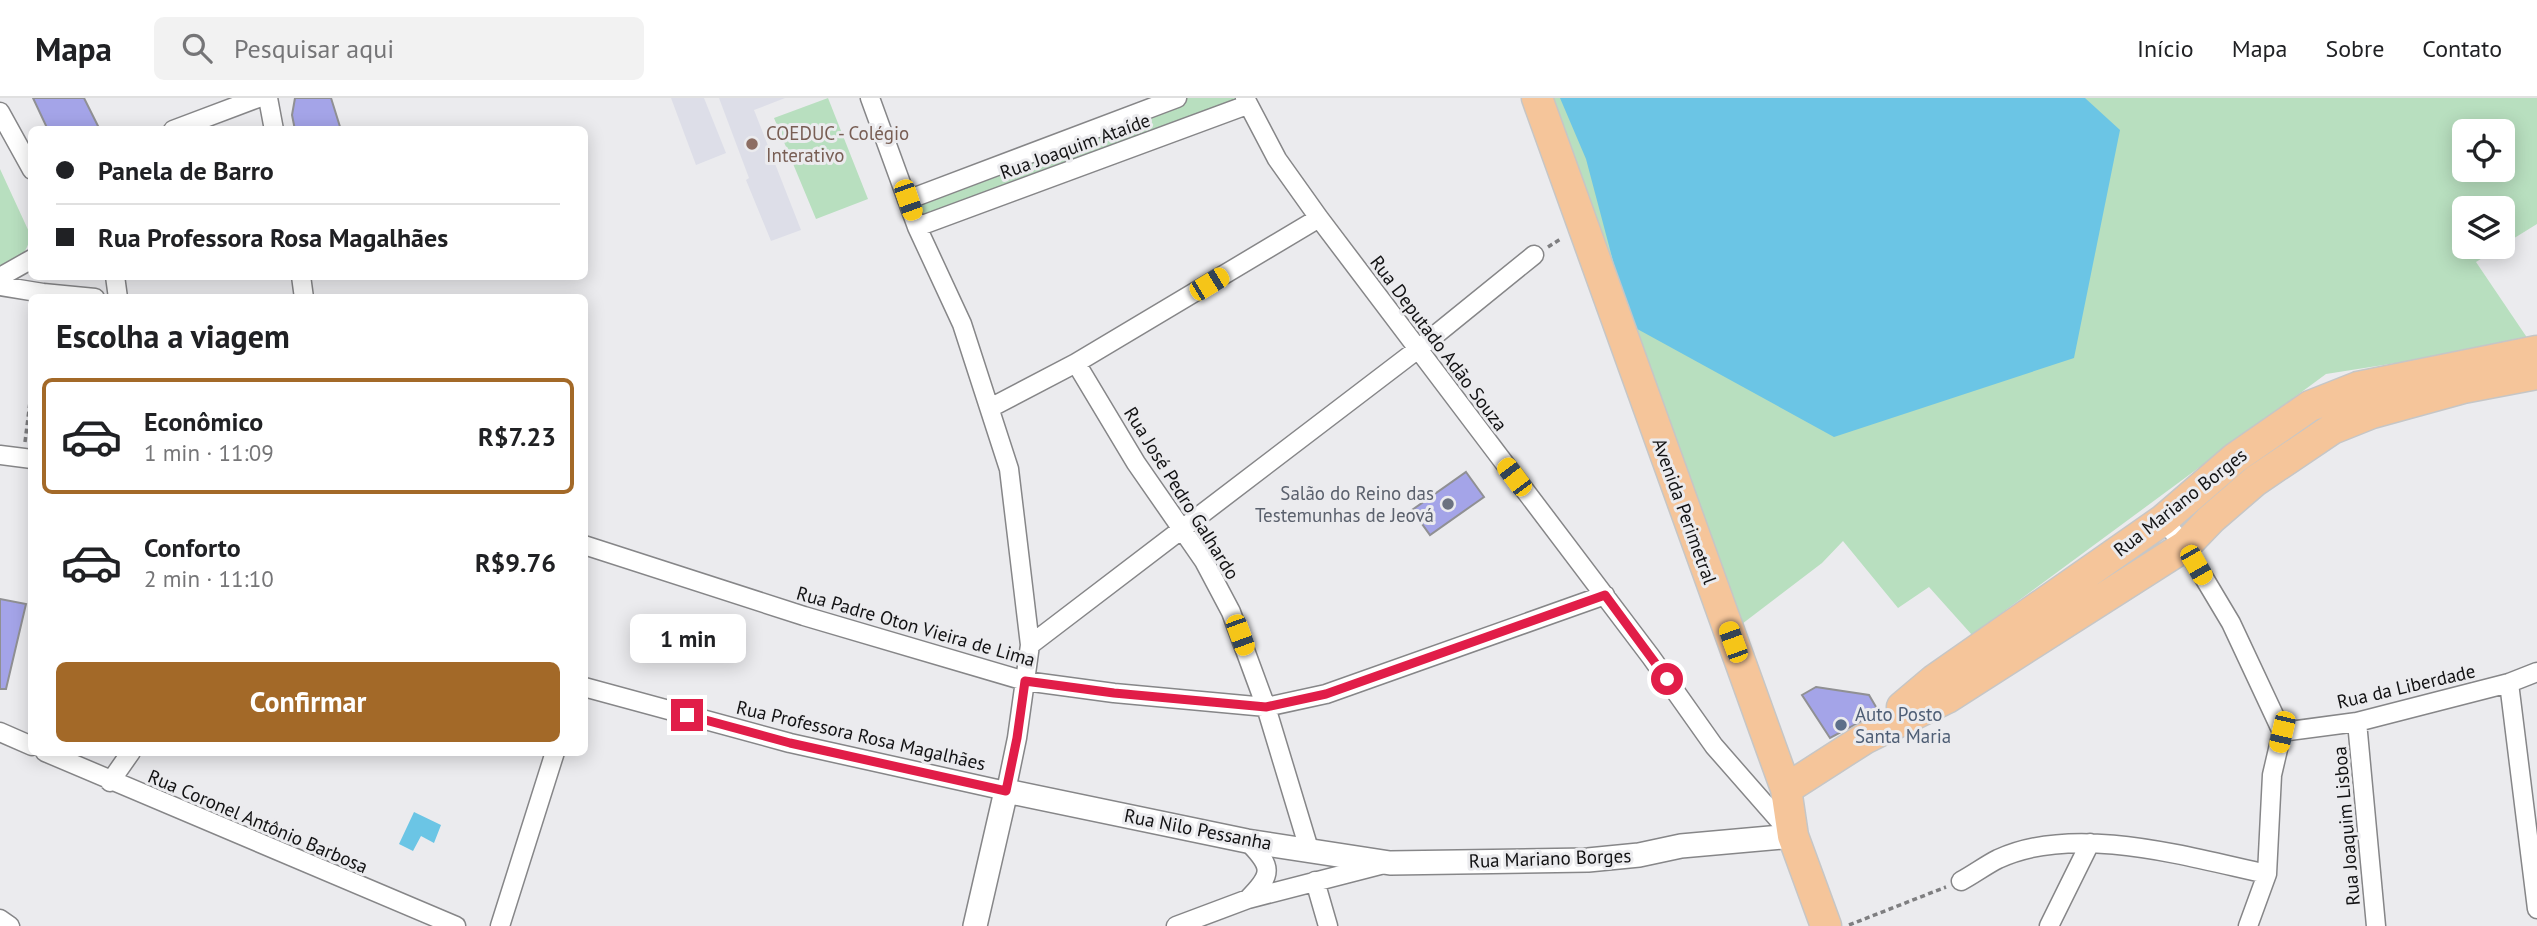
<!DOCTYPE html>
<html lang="pt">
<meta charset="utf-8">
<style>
:root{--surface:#fff;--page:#f2f2f2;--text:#202124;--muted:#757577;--line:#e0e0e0;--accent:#a36928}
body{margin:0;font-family:"PT Sans",sans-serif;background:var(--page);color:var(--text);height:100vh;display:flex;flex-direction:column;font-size:26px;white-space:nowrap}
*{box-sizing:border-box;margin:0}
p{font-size:23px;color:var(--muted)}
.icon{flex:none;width:38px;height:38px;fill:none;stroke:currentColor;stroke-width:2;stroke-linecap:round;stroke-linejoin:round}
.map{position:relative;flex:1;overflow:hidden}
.side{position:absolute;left:28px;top:196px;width:560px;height:462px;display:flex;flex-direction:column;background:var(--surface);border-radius:10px;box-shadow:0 4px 18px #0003}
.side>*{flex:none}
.guide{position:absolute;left:28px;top:28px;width:560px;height:154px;border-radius:10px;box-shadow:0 4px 18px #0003;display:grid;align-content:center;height:154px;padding:0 28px;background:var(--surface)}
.fabs{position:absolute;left:2452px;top:21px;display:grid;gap:14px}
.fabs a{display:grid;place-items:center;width:63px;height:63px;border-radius:10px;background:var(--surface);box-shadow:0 4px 18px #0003;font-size:35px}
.end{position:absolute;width:32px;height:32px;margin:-16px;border:9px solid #e11d48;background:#fff;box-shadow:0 0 0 4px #fff}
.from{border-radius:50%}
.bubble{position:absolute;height:49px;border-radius:10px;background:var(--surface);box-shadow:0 4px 18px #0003;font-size:23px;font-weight:700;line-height:49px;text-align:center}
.car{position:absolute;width:21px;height:42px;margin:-21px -10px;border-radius:9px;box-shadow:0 0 5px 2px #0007;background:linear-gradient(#f5c518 24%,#345 0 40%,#f5c518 0 76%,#345 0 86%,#f5c518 0)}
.guide b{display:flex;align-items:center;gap:24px;height:66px;font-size:26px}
.guide b+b{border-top:2px solid var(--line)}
.guide i{width:18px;height:18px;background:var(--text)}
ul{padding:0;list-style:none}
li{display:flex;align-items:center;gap:21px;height:116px;margin:0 14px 10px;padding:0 14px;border:4px solid transparent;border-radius:10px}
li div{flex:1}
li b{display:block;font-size:26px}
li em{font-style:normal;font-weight:700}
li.current{border-color:var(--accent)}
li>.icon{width:63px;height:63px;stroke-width:1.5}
h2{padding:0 28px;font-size:32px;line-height:84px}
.action{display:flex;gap:14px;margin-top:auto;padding:14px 28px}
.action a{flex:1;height:80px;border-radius:10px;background:var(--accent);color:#fff;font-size:28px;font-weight:700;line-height:80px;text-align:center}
header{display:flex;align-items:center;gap:42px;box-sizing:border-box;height:98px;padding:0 35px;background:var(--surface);border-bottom:2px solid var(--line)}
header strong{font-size:33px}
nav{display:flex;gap:38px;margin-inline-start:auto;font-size:24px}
.search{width:490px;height:63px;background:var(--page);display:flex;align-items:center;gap:18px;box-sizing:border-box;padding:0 24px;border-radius:10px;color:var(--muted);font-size:26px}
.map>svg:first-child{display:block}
.built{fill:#dddee8}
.green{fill:#b8dfbf;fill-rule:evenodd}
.water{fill:#6bc5e5}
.building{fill:#a4a4e8;stroke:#909093;stroke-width:2}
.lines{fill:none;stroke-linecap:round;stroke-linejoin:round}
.minor-casing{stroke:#868688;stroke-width:21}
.tertiary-casing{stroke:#868688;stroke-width:26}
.primary-casing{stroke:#c6c6c6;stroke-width:33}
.path{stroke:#7e7e80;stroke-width:3.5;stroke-dasharray:5 3.5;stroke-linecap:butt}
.minor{stroke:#fff;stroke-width:18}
.tertiary{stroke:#fff;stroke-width:23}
.primary{stroke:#f5c59a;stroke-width:30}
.route{stroke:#e11d48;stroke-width:9}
.education-dot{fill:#8d6e63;stroke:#ebebee;stroke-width:2.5}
.worship-dot{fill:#6b7280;stroke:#ebebee;stroke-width:2.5}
.service-dot{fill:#5c6f8a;stroke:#ebebee;stroke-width:2.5}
.labels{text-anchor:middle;stroke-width:6;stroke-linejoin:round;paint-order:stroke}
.education-label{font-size:19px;fill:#785e54;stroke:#ebebee;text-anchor:start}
.street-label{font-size:19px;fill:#121213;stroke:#ebebee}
.worship-label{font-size:19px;fill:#5b616d;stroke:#ebebee;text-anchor:end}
.service-label{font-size:19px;fill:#4e5e75;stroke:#ebebee;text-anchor:start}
</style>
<header>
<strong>Mapa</strong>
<div class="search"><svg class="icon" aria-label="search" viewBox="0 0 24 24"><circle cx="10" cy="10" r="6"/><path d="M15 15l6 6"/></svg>Pesquisar aqui</div>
<nav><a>Início</a><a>Mapa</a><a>Sobre</a><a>Contato</a></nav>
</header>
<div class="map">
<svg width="2537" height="828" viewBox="0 0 2537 828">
<rect width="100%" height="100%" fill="#ebebee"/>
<!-- built -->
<path class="built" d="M671,0h33l22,55 -30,12z
M719,0h66l-31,12 47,120 -30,11 -25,-61 3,-2z"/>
<!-- green -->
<path class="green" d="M828,0l40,101 -52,20 -42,-101z
M1177,0h68l-328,129 -10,-27z
M1552,0h985v126l-34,21 -1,-37h-38v39h36l-24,15 54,80 -204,32 -354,261 -43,-48 -31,21 -55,-67 -21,22 -84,64zM2464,33h38v39h-38z
M0,71l30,65c-1,19 -13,28 -30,32z"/>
<!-- water -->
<path class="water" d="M1560,0h525l35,32 -46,228 -240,79 -204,-112 -44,-166z
M414,714l27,13 -7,18 -13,-7 -8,15 -14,-7z"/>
<!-- building -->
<path class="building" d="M33,0h51l16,32h-52z
M295,0h36l10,32h-46l-3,-15z
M1466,374l18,25 -54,38 -18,-25z
M0,501l26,5 -20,85h-6z
M1816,589l53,8 10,17 -49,26 -28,-43z"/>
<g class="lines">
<!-- minor casing -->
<g class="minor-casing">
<path id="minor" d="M268,0l6,32
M1245,0l32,61 42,59 332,439 63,89 77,88
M0,14l32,58
M173,32l85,-32
M907,102l270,-102
M917,129l330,-122
M115,178l3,22
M301,178l3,22
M0,179l32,-18
M0,188l43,7 52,5
M1076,265l60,100 68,98 27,51 35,95 43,142
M990,310l86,-45 243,-145
M0,357l32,4
M2163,422l22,26 46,77 51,109 -10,43 -5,99 -19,52
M584,447l220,71 221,65 89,12 152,14 60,-13 279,-99
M1030,547l388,-296 116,-94
M2509,585l28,226
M584,589l206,56 216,48 11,-53 13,-93 -21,-176 -47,-145 -45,-97 -47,-129
M2357,624l19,204
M0,634l32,14
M2282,634l75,-10 152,-39 28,-11
M45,654l411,174
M110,684l21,-30
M1247,743c26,26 26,33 1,58
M1315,783l13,45
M1961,783c13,-7 25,-16 37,-22 77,-36 190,-2 269,15
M0,821l10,7
M500,828l55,-174
M1176,828l72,-27 136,-35
M2049,828l41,-83"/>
</g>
<!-- tertiary casing -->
<g class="tertiary-casing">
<path id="tertiary" d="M975,828l31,-135 241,50 143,22 198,-3 51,-5 42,-9 112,-10"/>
</g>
<!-- primary casing -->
<g class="primary-casing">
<path id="primary" d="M1537,0l249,691 7,47 33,90
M1902,609l32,-27 229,-160 72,-62 75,-52 48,-19 179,-36
M1786,691l78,-50 83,-41 238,-152 26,-27 44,-38 77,-52 40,-16 91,-25 74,-14"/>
</g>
<!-- path -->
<path class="path" d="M1548,149l14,-9
M25,344l7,-56
M1849,827l97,-38"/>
<!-- minor -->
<use href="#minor" class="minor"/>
<!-- tertiary -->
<use href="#tertiary" class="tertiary"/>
<!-- primary -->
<use href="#primary" class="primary"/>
</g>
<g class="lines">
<!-- route -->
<path class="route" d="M687,617l103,28 216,48 11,-53 8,-57 89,12 152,14 60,-13 279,-99 62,84"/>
</g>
<!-- markers -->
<circle class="education-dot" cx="752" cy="46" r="7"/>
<circle class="worship-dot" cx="1448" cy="406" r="7"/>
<circle class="service-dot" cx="1841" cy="627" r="7"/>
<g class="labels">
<!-- education labels -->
<g class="education-label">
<text x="766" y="42">COEDUC - Colégio<tspan x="766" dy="22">Interativo</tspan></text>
</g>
<!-- street labels -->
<g class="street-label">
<text transform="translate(1075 48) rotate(-20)" y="7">Rua Joaquim Ataíde</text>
<text transform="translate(1439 245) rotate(53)" y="7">Rua Deputado Adão Souza</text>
<text transform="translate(1182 395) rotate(58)" y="7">Rua José Pedro Galhardo</text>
<text transform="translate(2180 404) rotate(-38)" y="7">Rua Mariano Borges</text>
<text transform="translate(1685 413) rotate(70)" y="7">Avenida Perimetral</text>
<text transform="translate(916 528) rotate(16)" y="7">Rua Padre Oton Vieira de Lima</text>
<text transform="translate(2406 588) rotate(-13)" y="7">Rua da Liberdade</text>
<text transform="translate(861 637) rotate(13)" y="7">Rua Professora Rosa Magalhães</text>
<text transform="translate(258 723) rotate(23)" y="7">Rua Coronel Antônio Barbosa</text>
<text transform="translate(2346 728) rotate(-95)" y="7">Rua Joaquim Lisboa</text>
<text transform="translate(1198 731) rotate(11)" y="7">Rua Nilo Pessanha</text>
<text transform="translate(1550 760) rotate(-2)" y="7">Rua Mariano Borges</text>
</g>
<!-- worship labels -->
<g class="worship-label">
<text x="1434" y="402">Salão do Reino das<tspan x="1434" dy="22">Testemunhas de Jeová</tspan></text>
</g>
<!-- service labels -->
<g class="service-label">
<text x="1855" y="623">Auto Posto<tspan x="1855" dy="22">Santa Maria</tspan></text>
</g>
</g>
</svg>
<div class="fabs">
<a><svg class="icon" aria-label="locate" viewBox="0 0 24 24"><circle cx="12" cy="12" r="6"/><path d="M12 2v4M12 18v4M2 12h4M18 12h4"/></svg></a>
<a><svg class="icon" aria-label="layers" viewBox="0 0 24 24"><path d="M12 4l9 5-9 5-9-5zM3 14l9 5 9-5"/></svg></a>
</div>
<i class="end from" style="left:1667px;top:581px"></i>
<i class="end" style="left:687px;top:617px"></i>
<div class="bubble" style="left:630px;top:516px;width:116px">1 min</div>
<i class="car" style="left:908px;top:102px;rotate:161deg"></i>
<i class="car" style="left:1209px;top:186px;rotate:59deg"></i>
<i class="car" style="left:1514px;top:379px;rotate:323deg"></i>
<i class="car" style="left:2196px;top:467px;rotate:150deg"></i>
<i class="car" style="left:1240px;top:537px;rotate:160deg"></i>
<i class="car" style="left:1733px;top:544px;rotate:340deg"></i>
<i class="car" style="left:2282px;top:634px;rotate:193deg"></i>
<div class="guide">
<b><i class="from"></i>Panela de Barro</b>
<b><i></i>Rua Professora Rosa Magalhães</b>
</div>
<section class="side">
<h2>Escolha a viagem</h2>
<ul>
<li class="current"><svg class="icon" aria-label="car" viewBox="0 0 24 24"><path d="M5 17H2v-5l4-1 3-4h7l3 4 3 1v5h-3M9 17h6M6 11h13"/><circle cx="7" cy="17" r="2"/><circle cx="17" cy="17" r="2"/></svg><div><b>Econômico</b><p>1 min · 11:09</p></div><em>R$7.23</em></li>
<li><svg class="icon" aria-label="car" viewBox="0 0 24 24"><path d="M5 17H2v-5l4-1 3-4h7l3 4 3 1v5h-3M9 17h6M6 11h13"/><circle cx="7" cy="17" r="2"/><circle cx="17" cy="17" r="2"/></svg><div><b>Conforto</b><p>2 min · 11:10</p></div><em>R$9.76</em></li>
</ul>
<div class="action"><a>Confirmar</a></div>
</section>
</div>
